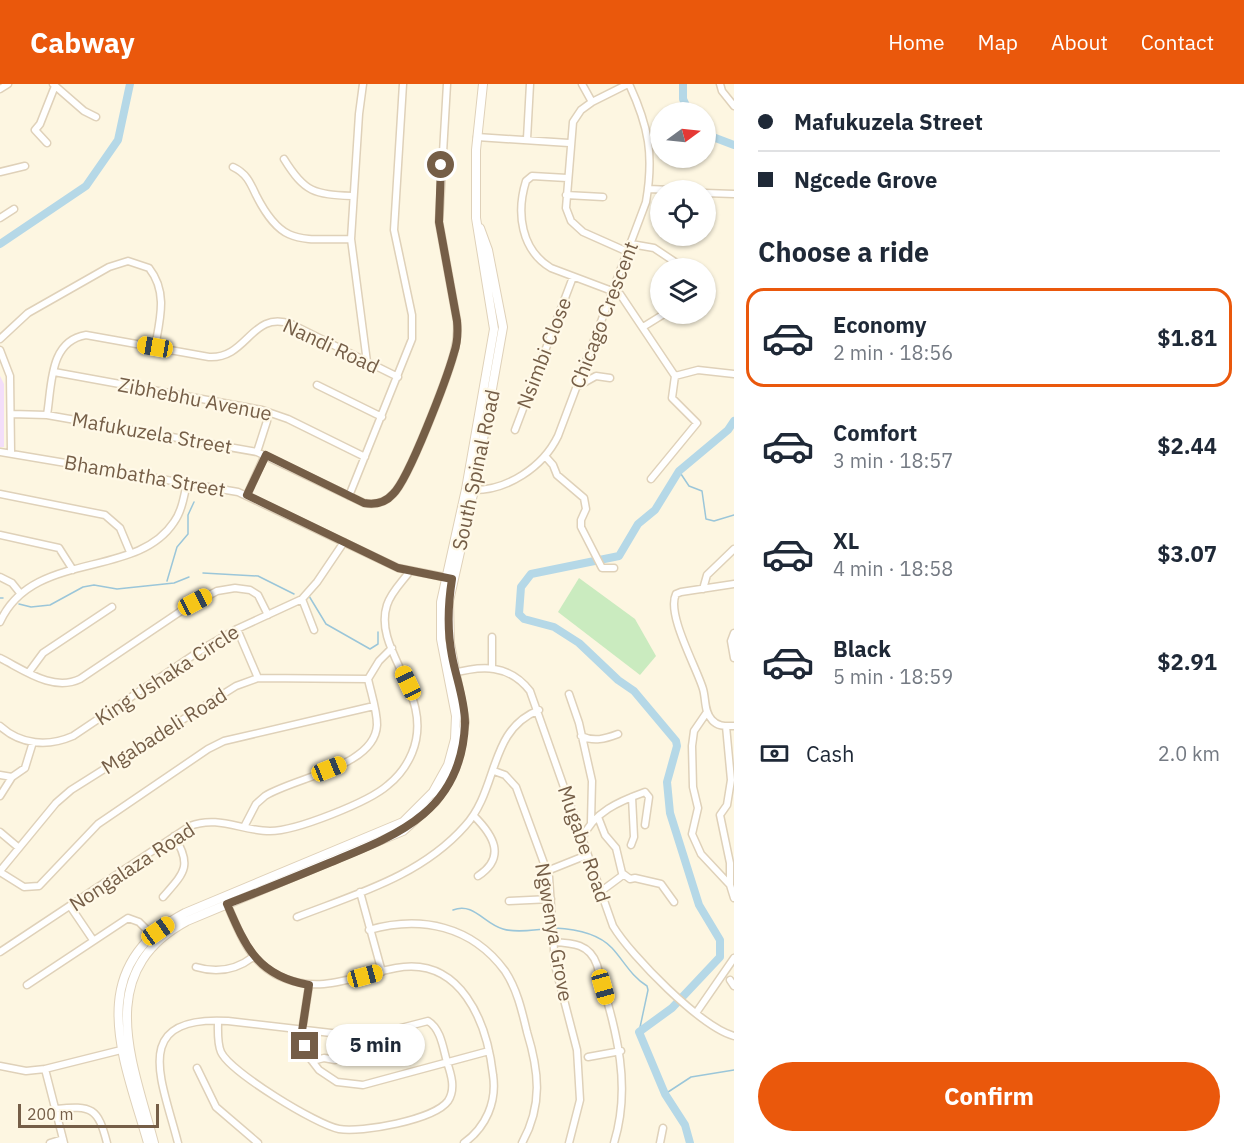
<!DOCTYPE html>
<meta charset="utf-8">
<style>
:root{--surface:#fff;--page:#f6f6f7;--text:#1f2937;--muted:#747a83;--line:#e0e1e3;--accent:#ea580c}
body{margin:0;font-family:"IBM Plex Sans",sans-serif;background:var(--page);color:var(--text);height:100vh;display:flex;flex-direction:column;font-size:22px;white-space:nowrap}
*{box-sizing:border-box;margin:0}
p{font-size:20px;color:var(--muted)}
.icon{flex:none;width:33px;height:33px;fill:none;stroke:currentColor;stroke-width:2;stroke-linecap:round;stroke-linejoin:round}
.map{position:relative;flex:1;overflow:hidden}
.details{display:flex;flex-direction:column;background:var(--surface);width:510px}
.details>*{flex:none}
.guide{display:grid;align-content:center;height:132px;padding:0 24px;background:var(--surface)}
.needle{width:39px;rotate:75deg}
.buttons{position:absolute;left:650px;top:18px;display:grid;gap:12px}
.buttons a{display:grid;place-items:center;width:66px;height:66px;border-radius:50%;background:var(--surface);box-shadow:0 2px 4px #0004;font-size:30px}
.scale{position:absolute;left:18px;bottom:15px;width:141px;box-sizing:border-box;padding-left:6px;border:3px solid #755e47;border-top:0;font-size:16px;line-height:21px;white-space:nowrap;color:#755e47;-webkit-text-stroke:4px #fff9e8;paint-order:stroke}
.end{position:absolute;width:27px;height:27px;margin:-14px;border:8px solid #755e47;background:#fff;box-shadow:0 0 0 3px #fff}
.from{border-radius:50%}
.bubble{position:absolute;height:42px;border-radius:21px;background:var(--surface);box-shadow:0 2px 4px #0004;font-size:20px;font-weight:800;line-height:42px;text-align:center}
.car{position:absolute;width:18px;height:36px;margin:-18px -9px;border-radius:8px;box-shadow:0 0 4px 2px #0007;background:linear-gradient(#f5c518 24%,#345 0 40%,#f5c518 0 76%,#345 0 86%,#f5c518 0)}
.guide b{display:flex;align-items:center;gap:21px;height:57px;font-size:22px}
.guide b+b{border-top:2px solid var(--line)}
.guide i{width:15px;height:15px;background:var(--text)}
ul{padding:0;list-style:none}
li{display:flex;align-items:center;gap:18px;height:99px;margin:0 12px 9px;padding:0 12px;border:3px solid transparent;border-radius:18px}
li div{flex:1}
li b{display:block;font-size:22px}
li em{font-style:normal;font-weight:800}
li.active{border-color:var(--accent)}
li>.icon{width:54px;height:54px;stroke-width:1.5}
h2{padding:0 24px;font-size:27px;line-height:72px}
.pay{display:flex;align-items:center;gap:15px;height:66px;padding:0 24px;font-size:22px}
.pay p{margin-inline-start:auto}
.cta{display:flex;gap:12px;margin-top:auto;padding:12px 24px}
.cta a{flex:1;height:69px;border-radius:36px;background:var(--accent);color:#fff;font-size:24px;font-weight:800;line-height:69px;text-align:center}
header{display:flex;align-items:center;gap:36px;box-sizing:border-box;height:84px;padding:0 30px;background:var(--accent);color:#fff}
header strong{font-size:28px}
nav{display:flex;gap:33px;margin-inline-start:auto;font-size:21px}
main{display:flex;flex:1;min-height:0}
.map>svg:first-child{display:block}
.education{fill:#f3def9}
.green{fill:#caebbf}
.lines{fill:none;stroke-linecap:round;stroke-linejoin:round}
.stream{stroke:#9bc6d9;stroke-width:1.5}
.river{stroke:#b5d8e7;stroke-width:8}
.minor-casing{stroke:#dfd1b9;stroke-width:9}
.tertiary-casing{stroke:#dfd1b9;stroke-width:10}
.minor{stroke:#fff;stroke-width:6}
.tertiary{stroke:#fff;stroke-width:8}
.route{stroke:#755e47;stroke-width:8}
.labels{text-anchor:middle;stroke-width:4.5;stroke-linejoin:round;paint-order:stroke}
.street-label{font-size:20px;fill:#755e47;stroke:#fff9e8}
</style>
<header>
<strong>Cabway</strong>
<nav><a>Home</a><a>Map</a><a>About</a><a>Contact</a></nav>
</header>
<main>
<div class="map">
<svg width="734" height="1059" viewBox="0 0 734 1059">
<rect width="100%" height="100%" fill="#fdf6e1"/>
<!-- education -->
<path class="education" d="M0,292l4,8v63h-4z"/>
<!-- green -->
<path class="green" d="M579,494l56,41 21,37 -16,19 -82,-63z"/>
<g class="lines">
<!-- stream -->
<path class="stream" d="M679,387l10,15 13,5 4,28 8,2 20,-6
M203,489l55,3 36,18
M167,497l10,-34 11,-13v-19l6,-13
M309,512l17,28 44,25 8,-5v-12
M0,514h3
M19,520l12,3 19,-2 33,-18 11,-2 23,4 57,-6 15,-6
M453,826c21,-8 31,14 50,19 13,4 29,1 43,0
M555,844c20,1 43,5 57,20 12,13 19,28 35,38l1,4 -9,42
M665,1010l26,-17 43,-7"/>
<!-- river -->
<path class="river" d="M683,0v15l6,13
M705,50l29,11
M0,160l86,-58 32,-46 12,-56
M690,1059l-5,-18 -20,-31 -26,-62 33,-24 48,-51v-17l-21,-35 -29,-92 -3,-31 10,-36 -1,-5 -42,-50 -16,-11 -39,-37 -25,-16 -30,-8 -5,-5 2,-27 10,-13 88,-18 19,-32 17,-14 24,-39 49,-41 6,-9"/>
<!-- minor casing -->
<g class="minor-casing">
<path id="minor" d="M53,0l31,27 12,6
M363,0l-4,30 -8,125 16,123
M582,0l10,18
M628,0l-36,18 -11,8 -8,12 -7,86 5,13 12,11 45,20
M720,0l2,7 12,15
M0,5l8,-5
M477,53l92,6
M527,55l3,-55
M47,59l-12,-13 5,-6 15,-38
M284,75c21,34 30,35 68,37
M233,83c13,6 17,15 23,28 26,51 43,44 95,44
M0,88l25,-6
M567,94l-35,-2 -6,5c-10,32 -5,69 25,87l69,26 55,82 -3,22 25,25 -46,56
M648,105l24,1
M705,109l29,1
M566,111l37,2
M0,134l14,-9
M631,160l23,4 30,20
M643,243l21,-13
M0,255l28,-26 81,-46 19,-6 21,7c19,24 11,51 6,79
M0,266l10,26 1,76
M54,288l208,38 26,9 77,38
M675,292l23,-6 36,4
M317,301l65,32
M578,302l18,-10 14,2
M11,330l36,1 210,37 107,51c11,2 21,0 29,-9 16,-15 54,-116 61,-141 3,-11 4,-21 3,-32l-18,-99 8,-138
M47,331c5,-30 2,-74 39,-80l123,22c39,2 42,-47 82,-33l107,53
M515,346l58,-153
M0,368l238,40 160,76 51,10
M257,368l10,-31
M545,372l8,9 4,10 27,23 2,11 -5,11v7l21,41h12
M472,406c35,1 71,-23 86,-54l88,-234c8,-47 3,-75 -17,-118
M0,410l105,21 15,13 10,24
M247,411l18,-40
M349,412l63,-157v-24l-18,-85 9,-146
M0,451l59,13 14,22
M0,493l12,6 8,10
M734,500l-53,8 -5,2c-10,20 21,74 27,95 3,10 1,23 9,31 6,7 14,6 22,6
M703,505l4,-14 27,-26
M302,515l12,31
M0,538c33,-73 136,-42 174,-100 8,-11 10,-26 13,-39
M237,545l21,49
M734,549l-3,8 3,17
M0,574c24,12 53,34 80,21l107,-72 30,-16 18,-3 15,2 8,5 10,20
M492,584v-31
M29,588l14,-19 69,-46
M451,590c31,-9 58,-10 79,17l83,235c18,30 88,101 121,110
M569,610l10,29 13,58 -1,41
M707,628l-13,19 -2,15 1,41 5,21 -6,26 9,20 29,31
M0,642c21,19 48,21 73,10l131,-88 33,-19 65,-30 15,-17 27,-40
M726,642l5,54 -4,25 -7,10 10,48v22l4,13
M581,652c13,6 24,3 37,-2
M494,687l11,4 11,12 33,90 6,88 22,85 3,50 -11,43
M0,691l12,2 13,-9 8,-26
M0,712l12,-19
M474,732c19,19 33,41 4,60
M598,733l7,18 11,13 6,25 8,6 5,-1 26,6 13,18
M244,743l12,-23 9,-8c30,-19 110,-29 112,-71 0,-15 -6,-32 -9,-46l11,-18 13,-13
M0,748l19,16
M582,755c11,-27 38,-38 63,-47l4,5 -4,28
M631,761l3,-8 -2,-40
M0,787l56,-68 15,-13 165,-104 22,-8 110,1
M547,787l40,-16
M0,788l24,15 15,-1 59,-62 110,-75 16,-8 150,-35
M360,808l22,80
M600,808l23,-17
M163,813c21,-24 30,-31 11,-61
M224,813c14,31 23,65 57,80 41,18 75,-2 115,-9 65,-12 91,54 97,107 4,27 -7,52 -29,68
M509,817l42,-2
M70,822l23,34
M297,833c59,-23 124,-41 168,-91 34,-37 23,-96 74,-116
M369,846c52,-15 103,-4 136,41 12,18 17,40 22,61 12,39 16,73 -5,111
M553,858c20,1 37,2 44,23 17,60 36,116 17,178
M0,868l190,-126c28,-11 52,5 80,5 26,0 99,-29 118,-46 10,-8 19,-20 24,-32 24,-58 -40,-102 -25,-148 4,-13 15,-23 23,-34
M196,883c20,6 40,3 57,-10
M730,896l4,6
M27,901l101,-67 11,4 13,13
M309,901l-7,46 3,14 4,12 10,13 18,12 26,3 126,-34
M696,929l38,-55
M588,973l33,-6
M312,977l12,-3 11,2
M0,982l26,5 19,-2 19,74
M197,984l19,39 42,36
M45,985l84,-21
M56,1025c36,-4 42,-1 51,34
M50,1059l13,-4
M178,1059c-16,-63 -49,-128 50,-122l129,15h13l58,-15c13,8 15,27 19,41 4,12 9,27 1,39 -14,19 -87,32 -109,28 -22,-4 -109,-57 -118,-77 -4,-9 -3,-22 -3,-31
M660,1059l3,-15"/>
</g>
<!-- tertiary casing -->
<g class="tertiary-casing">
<path id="tertiary" d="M148,1059c-25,-87 -66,-175 37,-230l218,-91 30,-30 15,-27 7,-26 1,-23 -15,-77v-37l25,-113 28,-160 -18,-111v-68l7,-66
M154,1059c-21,-80 -62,-171 33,-222l216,-90 33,-30 19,-32 10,-47 -15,-79 -1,-42 25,-111 29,-163 -15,-77 -8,-22"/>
</g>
<!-- minor -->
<use href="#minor" class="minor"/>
<!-- tertiary -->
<use href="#tertiary" class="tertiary"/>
</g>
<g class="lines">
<!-- route -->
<path class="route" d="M305,962l-3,-15 7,-46c-51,-9 -63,-37 -82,-81 34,-13 68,-27 102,-41 69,-28 133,-52 136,-140 0,-23 -9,-45 -13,-67 -5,-26 -4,-52 0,-77l-54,-11 -151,-73 19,-40 98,48c11,2 21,0 29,-9 16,-15 54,-116 61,-141 4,-11 4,-21 3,-32l-18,-99 2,-57"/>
</g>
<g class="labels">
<!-- street labels -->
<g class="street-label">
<text transform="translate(604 231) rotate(-69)" y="7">Chicago Crescent</text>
<text transform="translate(331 262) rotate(25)" y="7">Nandi Road</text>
<text transform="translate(544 269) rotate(-69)" y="7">Nsimbi Close</text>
<text transform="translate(195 315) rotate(11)" y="7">Zibhebhu Avenue</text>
<text transform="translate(152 349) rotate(10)" y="7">Mafukuzela Street</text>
<text transform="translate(476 386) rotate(-78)" y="7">South Spinal Road</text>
<text transform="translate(145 392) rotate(10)" y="7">Bhambatha Street</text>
<text transform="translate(167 591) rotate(-33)" y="7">King Ushaka Circle</text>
<text transform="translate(164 647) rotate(-32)" y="7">Mgabadeli Road</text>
<text transform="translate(584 760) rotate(71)" y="7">Mugabe Road</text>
<text transform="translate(132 783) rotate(-33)" y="7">Nongalaza Road</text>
<text transform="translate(554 848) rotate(80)" y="7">Ngwenya Grove</text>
</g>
</g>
</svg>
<div class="buttons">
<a><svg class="needle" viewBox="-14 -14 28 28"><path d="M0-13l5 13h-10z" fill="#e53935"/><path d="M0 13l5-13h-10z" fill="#747a83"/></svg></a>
<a><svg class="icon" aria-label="locate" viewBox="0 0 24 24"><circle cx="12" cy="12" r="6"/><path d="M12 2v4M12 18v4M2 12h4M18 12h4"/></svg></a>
<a><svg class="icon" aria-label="layers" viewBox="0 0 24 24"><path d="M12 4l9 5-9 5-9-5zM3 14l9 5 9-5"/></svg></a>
</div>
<div class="scale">200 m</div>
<i class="end from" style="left:441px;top:81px"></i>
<i class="end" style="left:305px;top:962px"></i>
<div class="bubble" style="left:326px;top:940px;width:99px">5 min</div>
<i class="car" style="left:155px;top:263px;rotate:280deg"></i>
<i class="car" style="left:195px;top:518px;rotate:62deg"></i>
<i class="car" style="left:408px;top:599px;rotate:335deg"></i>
<i class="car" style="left:329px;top:685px;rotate:68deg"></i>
<i class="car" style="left:158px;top:847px;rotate:55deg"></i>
<i class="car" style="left:365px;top:892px;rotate:75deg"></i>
<i class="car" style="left:603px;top:903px;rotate:164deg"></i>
</div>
<section class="details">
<div class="guide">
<b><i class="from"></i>Mafukuzela Street</b>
<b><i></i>Ngcede Grove</b>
</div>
<h2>Choose a ride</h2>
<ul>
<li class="active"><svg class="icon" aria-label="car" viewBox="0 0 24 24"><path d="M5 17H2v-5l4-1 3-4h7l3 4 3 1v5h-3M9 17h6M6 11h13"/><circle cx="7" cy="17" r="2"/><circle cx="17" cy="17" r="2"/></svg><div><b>Economy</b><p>2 min · 18:56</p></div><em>$1.81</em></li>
<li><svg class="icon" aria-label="car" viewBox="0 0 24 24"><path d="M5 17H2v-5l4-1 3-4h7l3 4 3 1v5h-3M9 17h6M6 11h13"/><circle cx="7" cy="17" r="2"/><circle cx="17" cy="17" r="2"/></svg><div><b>Comfort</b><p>3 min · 18:57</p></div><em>$2.44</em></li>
<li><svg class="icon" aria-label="car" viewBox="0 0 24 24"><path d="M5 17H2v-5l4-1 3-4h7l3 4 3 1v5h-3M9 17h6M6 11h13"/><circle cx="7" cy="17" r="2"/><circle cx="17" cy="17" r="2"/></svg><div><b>XL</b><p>4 min · 18:58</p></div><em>$3.07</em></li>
<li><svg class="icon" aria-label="car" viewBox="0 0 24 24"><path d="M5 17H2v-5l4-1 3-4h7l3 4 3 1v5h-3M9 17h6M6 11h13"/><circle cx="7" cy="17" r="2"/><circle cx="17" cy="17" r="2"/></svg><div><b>Black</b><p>5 min · 18:59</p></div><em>$2.91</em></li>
</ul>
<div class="pay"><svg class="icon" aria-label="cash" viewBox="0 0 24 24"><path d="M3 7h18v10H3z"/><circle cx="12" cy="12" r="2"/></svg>Cash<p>2.0 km</p></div>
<div class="cta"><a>Confirm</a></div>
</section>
</main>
